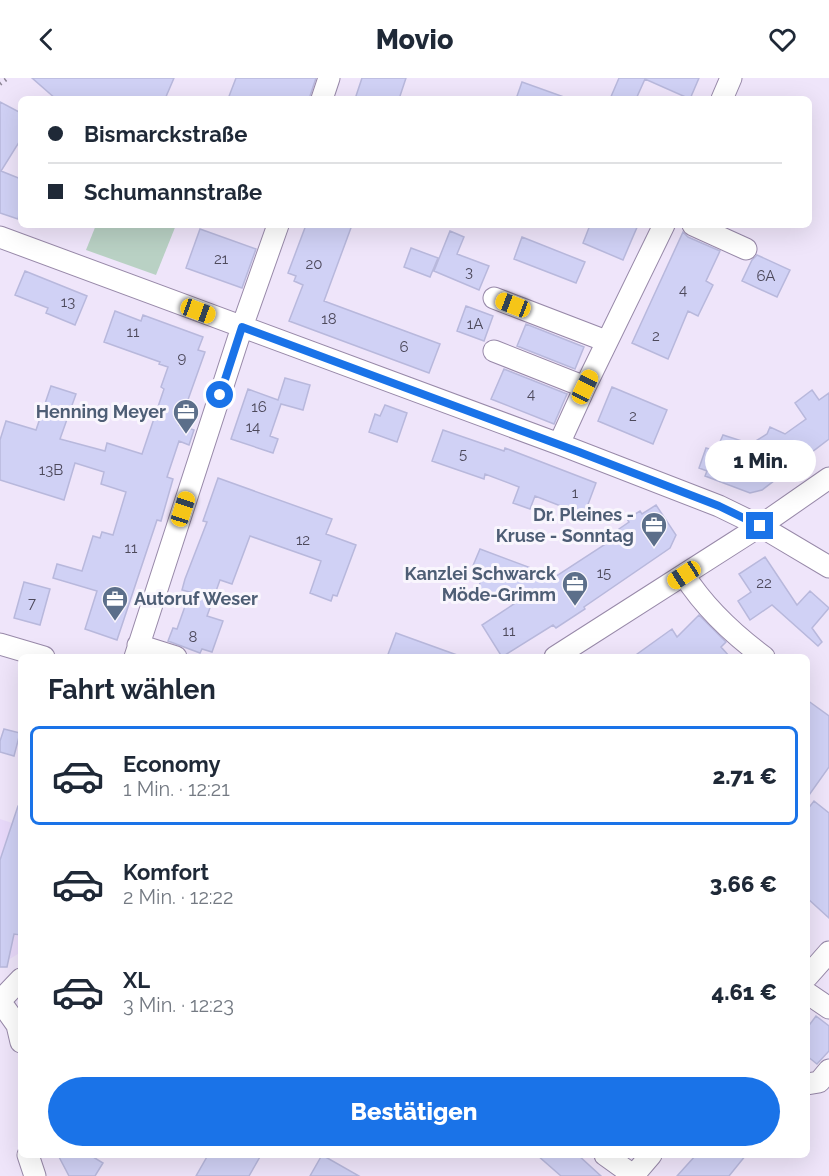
<!DOCTYPE html>
<html lang="de">
<meta charset="utf-8">
<style>
:root{--surface:#fff;--page:#f2f2f3;--text:#1f2937;--muted:#747a83;--line:#e0e1e3;--accent:#1a73e8}
body{margin:0;font-family:Raleway,sans-serif;background:var(--page);color:var(--text);height:100vh;display:flex;flex-direction:column;font-size:22px;white-space:nowrap}
*{box-sizing:border-box;margin:0}
p{font-size:20px;color:var(--muted)}
.icon{flex:none;width:33px;height:33px;fill:none;stroke:currentColor;stroke-width:2;stroke-linecap:round;stroke-linejoin:round}
.map{position:relative;flex:1;overflow:hidden}
.sheet{position:absolute;left:18px;top:576px;width:792px;height:504px;display:flex;flex-direction:column;background:var(--surface);border-radius:9px;box-shadow:0 6px 24px #0002}
.sheet>*{flex:none}
.hud{position:absolute;left:18px;top:18px;width:794px;height:132px;border-radius:9px;box-shadow:0 6px 24px #0002;display:grid;align-content:center;height:132px;padding:0 30px;background:var(--surface)}
.end{position:absolute;width:27px;height:27px;margin:-14px;border:8px solid #1a73e8;background:#fff;box-shadow:0 0 0 3px #fff}
.from{border-radius:50%}
.bubble{position:absolute;height:42px;border-radius:21px;background:var(--surface);box-shadow:0 6px 24px #0002;font-size:20px;font-weight:800;line-height:42px;text-align:center}
.car{position:absolute;width:18px;height:36px;margin:-18px -9px;border-radius:8px;box-shadow:0 0 4px 2px #0007;background:linear-gradient(#f5c518 24%,#345 0 40%,#f5c518 0 76%,#345 0 86%,#f5c518 0)}
.hud b{display:flex;align-items:center;gap:21px;height:57px;font-size:22px}
.hud b+b{border-top:2px solid var(--line)}
.hud i{width:15px;height:15px;background:var(--text)}
ul{padding:0;list-style:none}
li{display:flex;align-items:center;gap:18px;height:99px;margin:0 12px 9px;padding:0 18px;border:3px solid transparent;border-radius:9px}
li div{flex:1}
li b{display:block;font-size:22px}
li em{font-style:normal;font-weight:800}
li.selected{border-color:var(--accent)}
li>.icon{width:54px;height:54px;stroke-width:1.5}
h2{padding:0 30px;font-size:27px;line-height:72px}
.cta{display:flex;gap:12px;margin-top:auto;padding:12px 30px}
.cta a{flex:1;height:69px;border-radius:36px;background:var(--accent);color:#fff;font-size:24px;font-weight:800;line-height:69px;text-align:center}
header{display:flex;justify-content:space-between;align-items:center;height:78px;padding:0 30px;background:var(--surface);font-size:27px;font-weight:800}
.map>svg:first-child{display:block}
.built{fill:#e9dafb}
.green{fill:#b9d1c4}
.building{fill:#d0d1f5;stroke:#b8b8dc;stroke-width:1.5}
.lines{fill:none;stroke-linecap:round;stroke-linejoin:round}
.minor-casing{stroke:#9889a9;stroke-width:23}
.path{stroke:#8c8595;stroke-width:4;stroke-dasharray:1.5 4.5;stroke-linecap:butt}
.minor{stroke:#fff;stroke-width:21}
.route{stroke:#1a73e8;stroke-width:8}
.labels{text-anchor:middle;stroke-width:6;stroke-linejoin:round;paint-order:stroke}
.number-label{font-size:15px;fill:#4d495b}
.service-label{font-size:18px;font-weight:bold;fill:#4e5e75;stroke:#f9f6fd;text-anchor:end}
</style>
<header><svg class="icon" aria-label="back" viewBox="0 0 24 24"><path d="M15 5l-7 7 7 7"/></svg>Movio<svg class="icon" aria-label="heart" viewBox="0 0 24 24"><path d="M12 20l-8-8c-3-5 5-10 8-4 3-6 11-1 8 4z"/></svg></header>
<div class="map">
<svg width="829" height="1098" viewBox="0 0 829 1098">
<rect width="100%" height="100%" fill="#efe5fa"/>
<!-- built -->
<path class="built" d="M0,741l21,7v126l-21,13z"/>
<!-- green -->
<path class="green" d="M96,147h80l-20,50 -70,-25z"/>
<!-- building -->
<path class="building" d="M32,0h142l-9,21h-109z
M236,0h80l-7,21h-81z
M362,0h44l-7,21h-44z
M619,0h80l-9,21 -45,-20 -9,20h-26z
M522,4l42,15v2h-48z
M0,24l21,11v26l-20,32 20,8v28l-3,12 -18,-6z
M306,147h46l-28,76 116,43 -11,29 -140,-52 14,-36 -9,-4 2,-5 -8,-3z
M590,147h48l-15,35 -40,-17z
M200,151l56,20 -14,39 -56,-20z
M450,153l14,6 -7,17 32,12 -10,24 -45,-19z
M683,154l5,5 32,14 -14,30 7,4 -15,31 -10,-5 -20,48 -36,-16z
M522,159l63,25 -9,21 -62,-24z
M411,170l27,10 -8,19 -26,-10z
M757,177l33,15 -13,27 -35,-16 10,-21z
M25,193l62,25 -12,29 -29,-12 2,-5 -33,-13z
M466,228l27,10 -9,25 -27,-10z
M115,233l26,10 2,-6 60,22 -5,13 7,2 -26,73 15,5 -5,15 -10,-4 -12,36 6,2 -12,42 -4,-1 -40,120 -32,-11 12,-38 -44,-13 4,-14 25,7 11,-35 7,2 2,-6 11,3 13,-43 -25,-8 3,-12 -29,-9 -11,37 -64,-20v-40l6,-19 30,9 15,-44 25,8 -16,45 45,12 2,-8 35,11 22,-65 -3,-2 7,-20 -9,-3 1,-2 -56,-20z
M526,246l58,23 -9,22 -58,-23z
M504,291l63,25 -13,30 -63,-25z
M285,300l25,7 -7,25 -22,-6 -11,32 8,3 -5,14 -42,-14 17,-50 30,11z
M612,309l55,23 -14,34 -55,-23z
M812,312l7,10 10,-7v46l-67,51 -12,3 -45,-17 2,-5 -8,-3 7,-20 10,3 7,-16 28,9 16,-10 3,-7 15,7 21,-15 -11,-16z
M385,327l22,8 -10,29 -28,-10 6,-18 5,2z
M443,352l61,21 1,-3 91,35 -12,32 -49,-19 -5,13 -17,-6 6,-16 -34,-13 -1,5 -52,-18z
M218,400l114,41 -6,15 30,11 -19,51 -4,-1 -2,6 -21,-8 11,-32 -71,-25 -18,48 -12,-4 -13,36 16,5 -11,31 -10,-3 -2,4 -32,-12 5,-13 4,1 13,-37 -8,-2 3,-11 22,-57 -4,-1z
M656,427l20,30 -6,13 -86,59 1,2 -29,19 -3,-3 -51,32 -20,-32 32,-21 -37,-13 7,-19 -12,-4 8,-19 75,28 66,-43 -2,-5 10,-7 -2,-3 13,-8 2,3z
M765,479l32,48 13,-14 19,17 -17,20 10,14 -4,4 -46,-41 -22,15 -12,-19 13,-9 -12,-18z
M24,504l26,7 -10,36 -26,-7z
M699,537l27,27 -5,5 9,10h-97l39,-28 5,8z
M396,555l61,22 -1,2h-69z
M807,622l22,16v51l-22,31z
M4,651l16,4 -6,23 -14,-4v-11z
M814,723l15,12v105l-22,-20v-88z
M18,728h3v129l-7,-1 -7,33h-7v-107z
M816,938l13,10v25l-12,13 -10,-8v-28z
M58,1077h32l13,8 -8,13h-26z
M208,1077h53l-12,21h-53z
M322,1077l37,21h-49z
M537,1077h41l23,21h-40z
M696,1077h50l-17,21h-52z"/>
<g class="lines">
<!-- minor casing -->
<g class="minor-casing">
<path id="minor" d="M322,21l7,-21
M722,21l9,-21
M693,147l53,24
M0,159l559,207 160,62 41,20 69,41
M494,220l112,43
M494,273l91,36
M559,366l26,-57 79,-162
M684,497c21,33 49,59 80,82
M0,566l44,13
M138,567l38,12
M135,579l107,-330 36,-102
M555,579l205,-131 69,-48
M807,899l22,-25
M807,915l22,15
M0,923l17,24 4,17
M0,923l21,-22
M807,1006l12,-2 10,-12
M28,1077l7,21
M605,1077l28,20
M633,1098l18,-21"/>
</g>
<!-- path -->
<path class="path" d="M0,6l8,-6"/>
<!-- minor -->
<use href="#minor" class="minor"/>
</g>
<g class="lines">
<!-- route -->
<path class="route" d="M220,317l22,-68 337,125 140,54 41,20"/>
</g>
<!-- icons -->
<defs>
<g id="office-pin" transform="scale(1.35)"><path d="M0 17L-7.5 6A9.5 9.5 0 1 1 7.5 6Z" fill="#5c6f8a" stroke="#f9f6fd"/><path d="M-6-3h4V-5.5h4V-3h4V5H-6ZM-1-4.5V-3h2v-1.5ZM-6 0V1H6V0Z" fill="#fff"/></g>
</defs>
<g fill-rule="evenodd">
<use href="#office-pin" x="186" y="334"/>
<use href="#office-pin" x="654" y="447"/>
<use href="#office-pin" x="575" y="506"/>
<use href="#office-pin" x="115" y="521"/>
</g>
<g class="labels">
<!-- number labels -->
<g class="number-label">
<text x="221" y="186">21</text>
<text x="314" y="191">20</text>
<text x="469" y="199">3</text>
<text x="766" y="203">6A</text>
<text x="683" y="217">4</text>
<text x="68" y="229">13</text>
<text x="329" y="246">18</text>
<text x="475" y="251">1A</text>
<text x="133" y="259">11</text>
<text x="656" y="263">2</text>
<text x="404" y="274">6</text>
<text x="182" y="285">9</text>
<text x="531" y="321">4</text>
<text x="259" y="334">16</text>
<text x="633" y="343">2</text>
<text x="253" y="354">14</text>
<text x="463" y="381">5</text>
<text x="51" y="397">13B</text>
<text x="575" y="420">1</text>
<text x="303" y="467">12</text>
<text x="131" y="475">11</text>
<text x="604" y="500">15</text>
<text x="764" y="510">22</text>
<text x="32" y="530">7</text>
<text x="509" y="558">11</text>
<text x="193" y="564">8</text>
</g>
<!-- service labels -->
<g class="service-label">
<text x="166" y="340">Henning Meyer</text>
<text x="634" y="443">Dr. Pleines -<tspan x="634" dy="21">Kruse - Sonntag</tspan></text>
<text x="556" y="502">Kanzlei Schwarck<tspan x="556" dy="21">Möde-Grimm</tspan></text>
<text x="134" y="527" text-anchor="start">Autoruf Weser</text>
</g>
</g>
</svg>
<i class="end from" style="left:220px;top:317px"></i>
<i class="end" style="left:760px;top:448px"></i>
<div class="bubble" style="left:705px;top:362px;width:111px">1 Min.</div>
<i class="car" style="left:513px;top:227px;rotate:291deg"></i>
<i class="car" style="left:198px;top:233px;rotate:110deg"></i>
<i class="car" style="left:585px;top:309px;rotate:26deg"></i>
<i class="car" style="left:183px;top:431px;rotate:18deg"></i>
<i class="car" style="left:684px;top:497px;rotate:237deg"></i>
<div class="hud">
<b><i class="from"></i>Bismarckstraße</b>
<b><i></i>Schumannstraße</b>
</div>
<section class="sheet">
<h2>Fahrt wählen</h2>
<ul>
<li class="selected"><svg class="icon" aria-label="car" viewBox="0 0 24 24"><path d="M5 17H2v-5l4-1 3-4h7l3 4 3 1v5h-3M9 17h6M6 11h13"/><circle cx="7" cy="17" r="2"/><circle cx="17" cy="17" r="2"/></svg><div><b>Economy</b><p>1 Min. · 12:21</p></div><em>2.71 €</em></li>
<li><svg class="icon" aria-label="car" viewBox="0 0 24 24"><path d="M5 17H2v-5l4-1 3-4h7l3 4 3 1v5h-3M9 17h6M6 11h13"/><circle cx="7" cy="17" r="2"/><circle cx="17" cy="17" r="2"/></svg><div><b>Komfort</b><p>2 Min. · 12:22</p></div><em>3.66 €</em></li>
<li><svg class="icon" aria-label="car" viewBox="0 0 24 24"><path d="M5 17H2v-5l4-1 3-4h7l3 4 3 1v5h-3M9 17h6M6 11h13"/><circle cx="7" cy="17" r="2"/><circle cx="17" cy="17" r="2"/></svg><div><b>XL</b><p>3 Min. · 12:23</p></div><em>4.61 €</em></li>
</ul>
<div class="cta"><a>Bestätigen</a></div>
</section>
</div>
